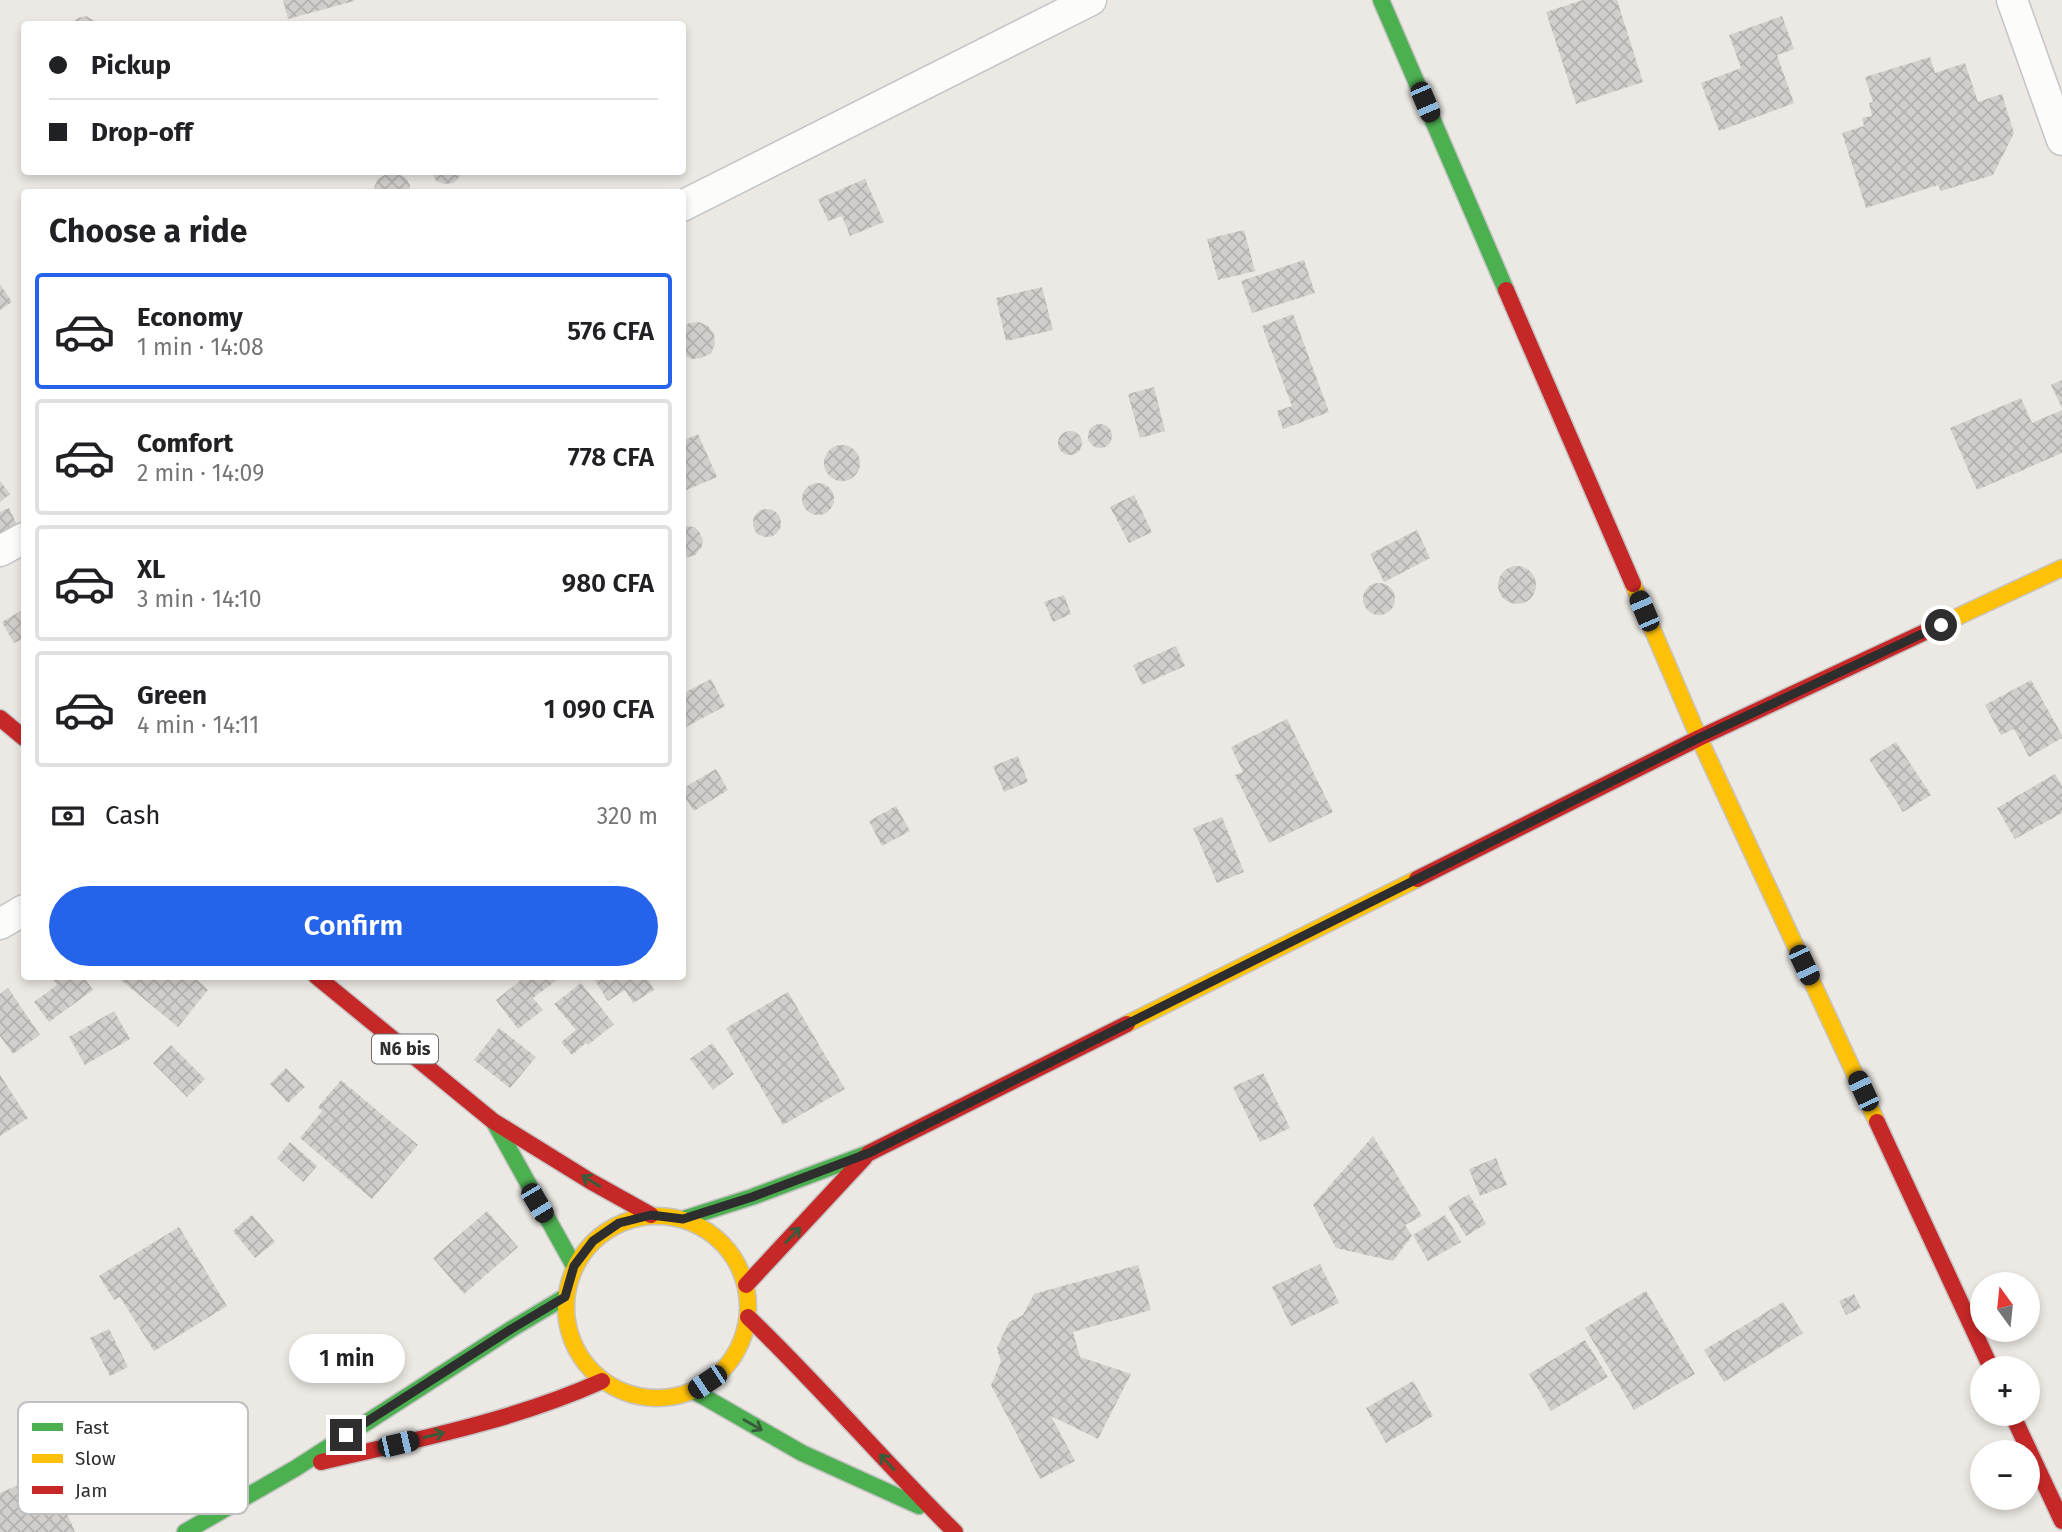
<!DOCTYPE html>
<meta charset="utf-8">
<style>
:root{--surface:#fff;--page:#f2f2f2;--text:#202124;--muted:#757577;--line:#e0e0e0;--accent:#2563eb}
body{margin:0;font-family:"Fira Sans",sans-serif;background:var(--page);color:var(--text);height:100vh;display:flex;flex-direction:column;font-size:26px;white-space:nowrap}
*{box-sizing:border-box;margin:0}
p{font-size:23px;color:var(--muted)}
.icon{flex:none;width:38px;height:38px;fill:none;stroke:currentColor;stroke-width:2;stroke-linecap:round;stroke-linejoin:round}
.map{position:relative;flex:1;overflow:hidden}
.panel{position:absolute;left:21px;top:189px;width:665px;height:791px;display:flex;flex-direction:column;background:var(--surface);border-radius:7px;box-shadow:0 4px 10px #0003}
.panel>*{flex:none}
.guide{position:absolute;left:21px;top:21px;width:665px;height:154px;border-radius:7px;box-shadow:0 4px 10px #0003;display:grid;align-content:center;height:154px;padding:0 28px;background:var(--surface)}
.needle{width:46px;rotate:345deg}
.buttons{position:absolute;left:1970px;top:1272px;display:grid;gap:14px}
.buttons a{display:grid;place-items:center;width:70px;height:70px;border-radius:50%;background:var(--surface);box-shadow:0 4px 10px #0003;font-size:35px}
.end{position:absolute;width:32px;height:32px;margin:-16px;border:9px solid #2e2e2e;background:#fff;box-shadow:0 0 0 4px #fff}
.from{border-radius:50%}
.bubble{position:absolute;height:49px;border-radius:24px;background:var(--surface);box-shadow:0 4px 10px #0003;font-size:23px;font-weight:600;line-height:49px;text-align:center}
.car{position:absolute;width:21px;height:42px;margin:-21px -10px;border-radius:9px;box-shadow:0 0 5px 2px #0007;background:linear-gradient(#222 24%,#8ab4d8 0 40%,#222 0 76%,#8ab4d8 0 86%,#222 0)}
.guide b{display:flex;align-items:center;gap:24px;height:66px;font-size:26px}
.guide b+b{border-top:2px solid var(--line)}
.guide i{width:18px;height:18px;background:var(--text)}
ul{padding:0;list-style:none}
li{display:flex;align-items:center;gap:21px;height:116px;margin:0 14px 10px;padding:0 14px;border:4px solid var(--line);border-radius:7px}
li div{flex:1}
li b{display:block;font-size:26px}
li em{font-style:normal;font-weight:600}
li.selected{border-color:var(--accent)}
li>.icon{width:63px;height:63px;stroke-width:1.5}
h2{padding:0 28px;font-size:32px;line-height:84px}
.pay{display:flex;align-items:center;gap:18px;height:77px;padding:0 28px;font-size:26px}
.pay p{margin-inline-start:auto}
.button{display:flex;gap:14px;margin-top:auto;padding:14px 28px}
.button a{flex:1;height:80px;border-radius:42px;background:var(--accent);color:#fff;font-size:28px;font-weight:600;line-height:80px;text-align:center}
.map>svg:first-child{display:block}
.building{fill:url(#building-cross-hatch)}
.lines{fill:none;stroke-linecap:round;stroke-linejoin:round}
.street-casing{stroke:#c5c4c5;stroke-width:33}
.fast-casing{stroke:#c5c4c5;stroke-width:19}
.slow-casing{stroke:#c5c4c5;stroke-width:19}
.jam-casing{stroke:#c5c4c5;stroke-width:19}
.street{stroke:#fcfcfb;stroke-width:30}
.fast{stroke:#4caf50;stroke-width:16}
.slow{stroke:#ffc107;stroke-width:16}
.jam{stroke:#c62828;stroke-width:16}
.oneway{stroke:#385b3a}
.route{stroke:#2e2e2e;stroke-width:9}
.labels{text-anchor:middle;stroke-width:6;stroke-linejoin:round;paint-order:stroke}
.shield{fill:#fff;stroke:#6d6d6d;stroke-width:2}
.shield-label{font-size:18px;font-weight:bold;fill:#2e2e2e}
.key{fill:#fff;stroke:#c0c0c0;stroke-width:2}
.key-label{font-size:19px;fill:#2e2e2e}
</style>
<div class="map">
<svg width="2062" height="1532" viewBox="0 0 2062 1532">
<defs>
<pattern id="building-cross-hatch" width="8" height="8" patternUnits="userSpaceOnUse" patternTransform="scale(1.75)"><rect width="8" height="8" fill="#d1cecb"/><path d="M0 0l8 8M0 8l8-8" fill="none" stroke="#b4b1af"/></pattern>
</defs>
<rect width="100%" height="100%" fill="#ece8e4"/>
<!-- building -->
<path class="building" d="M283,0h71v1l-66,18z
M1583,0h34l26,82 -67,22 -30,-92z
M86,16l7,4 3,4h-25l7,-6z
M1782,16l12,33 -17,6 17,48 -75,28 -18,-48 40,-15 -12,-33z
M1930,57l5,16 30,-10 13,39 24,-8 12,39 -21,42 -52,16 -3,-6 -72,23 -24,-75 22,-7 -2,-8 10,-2 -3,-13 4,-1 -8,-25z
M432,172h28v4l-6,7 -10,1 -8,-3z
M396,173l9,4 5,8v7h-36v-5l4,-8 8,-5z
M865,179l19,43 -34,14 -8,-20 -14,5 -10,-22z
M1244,230l11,41 -37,9 -11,-41z
M1304,260l11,33 -63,20 -11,-32z
M0,284l12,18 -12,8z
M1042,287l11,43 -47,11 -10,-43z
M1293,314l36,98 -46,17 -6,-18 15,-5 -30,-80z
M699,322l9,4 6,8 1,10 -4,9 -9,5 -10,1 -10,-5v-26l7,-5z
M2062,380v28l-11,-23z
M1154,387l11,44 -25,7 -12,-44z
M2021,398l11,25 30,-13v43l-85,37 -27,-62z
M1088 436a12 12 0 1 1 24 0a12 12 0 1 1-24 0Z
M1058 443a12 12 0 1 1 24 0a12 12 0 1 1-24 0Z
M698,434l19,43 -35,15v-51z
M824 463a18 18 0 1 1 36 0a18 18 0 1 1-36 0Z
M0,481l10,13 -10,8z
M802 499a16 16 0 1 1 32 0a16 16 0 1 1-32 0Z
M1134,495l18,37 -23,11 -19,-36z
M9,508l8,17 -17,9v-22z
M753 523a14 14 0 1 1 28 0a14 14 0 1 1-28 0Z
M686,526l8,1 6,6 3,8 -2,7 -6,7 -7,2 -6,-1v-29z
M1417,530l13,28 -46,24 -14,-28z
M1498 585a19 19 0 1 1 38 0a19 19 0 1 1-38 0Z
M1363 599a16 16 0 1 1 32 0a16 16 0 1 1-32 0Z
M1064,595l7,19 -18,8 -9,-20z
M24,609v29l-10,5 -12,-21z
M1176,646l9,20 -43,19 -9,-20z
M711,679l14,27 -39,21 -4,-6v-27z
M2031,680l31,55v3l-33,19 -15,-28 -13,6 -16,-30z
M1287,719l46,93 -64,31 -34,-68 8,-3 -12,-25z
M1896,742l35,53 -28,17 -34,-53z
M1018,756l10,26 -24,10 -11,-26z
M716,769l12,21 -34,21 -12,-18v-4z
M2055,774l7,12v27l-47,26 -18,-31z
M896,806l14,25 -28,15 -13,-25z
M1222,817l22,55 -27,11 -24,-55z
M51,976h32l10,14 -44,32 -15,-20 23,-17z
M116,976h77l15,14 -30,37z
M526,976h29l2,4 -24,18 10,12 -25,19 -22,-29z
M592,976h54l8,14 -21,13 -8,-13 -17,11z
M581,983l33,41 -26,21 -2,-2 -14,12 -11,-13 15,-12 -22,-26z
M8,988l32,47 -27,19 -13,-18v-42z
M788,992l57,97 -62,36 -57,-97z
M114,1011l16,28 -45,26 -16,-28z
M499,1028l37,29 -26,31 -36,-28z
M712,1043l22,31 -21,16 -23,-31z
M171,1045l34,34 -18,18 -34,-34z
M286,1068l19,19 -17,16 -18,-19z
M1263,1073l27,55 -30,14 -27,-55z
M0,1075l28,43 -28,18z
M341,1080l77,65 -46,54 -72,-61 22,-27 -4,-4z
M1373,1136l49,80 -17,9 7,11 -19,25 -57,-13 -23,-43z
M290,1142l27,24 -14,16 -26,-24z
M1496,1158l11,27 -27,11 -11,-27z
M1469,1194l17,30 -20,12 -18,-29z
M487,1211l31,36 -54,47 -31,-36z
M252,1215l23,27 -20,16 -22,-27z
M1445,1215l16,27 -33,19 -15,-26z
M179,1227l48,79 -73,45 -34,-54 -6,3 -15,-24z
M1320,1264l19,39 -48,23 -19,-39z
M1138,1265l13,45 -78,22 7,25 51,17 -33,65 -47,-23 24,45 -35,18 -49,-94 10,-23 -4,-14 12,-26 14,-7 11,-21z
M1646,1291l49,83 -61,36 -49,-82z
M1854,1294l7,14 -15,7 -7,-14z
M1783,1302l20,31 -79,49 -20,-32z
M109,1329l19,38 -18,9 -20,-38z
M1585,1340l23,37 -57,34 -22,-37z
M1413,1381l20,35 -47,27 -20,-35z
M49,1472l26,60h-75v-39z"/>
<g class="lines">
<!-- street casing -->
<g class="street-casing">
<path id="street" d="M2012,0l50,140
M682,206l409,-206
M0,551l24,-13
M0,924l24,-14"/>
</g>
<!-- fast casing -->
<g class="fast-casing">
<path id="fast" d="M1381,0l125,290
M494,1122l80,144
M683,1219l69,-22 117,-44
M694,1391l108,62 117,53
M185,1532l111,-64 217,-140 52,-31"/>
</g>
<!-- slow casing -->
<g class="slow-casing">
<path id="slow" d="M1633,584l66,154 178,384
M1925,632l137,-64
M1127,1024l290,-145
M566 1307a91 91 0 1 1 182 0a91 91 0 1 1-182 0Z"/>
</g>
<!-- jam casing -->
<g class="jam-casing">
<path id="jam" d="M1506,290l127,294
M0,718l24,20
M1417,879l282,-141 226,-106
M316,976l177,145 97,60 61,34
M1877,1122l114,246
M869,1153l258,-129
M746,1285l119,-128
M748,1317c72,69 136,145 207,215
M2012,1414l50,107
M321,1462c94,-22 192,-41 281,-81"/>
</g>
<!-- street -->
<use href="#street" class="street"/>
<!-- fast -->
<use href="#fast" class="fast"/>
<!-- slow -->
<use href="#slow" class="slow"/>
<!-- jam -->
<use href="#jam" class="jam"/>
</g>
<!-- one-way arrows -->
<defs><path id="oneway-shaft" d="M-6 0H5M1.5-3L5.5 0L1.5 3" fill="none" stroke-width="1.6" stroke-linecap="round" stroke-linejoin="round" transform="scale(1.75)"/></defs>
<g class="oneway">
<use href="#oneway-shaft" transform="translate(591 1181) rotate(-149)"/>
<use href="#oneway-shaft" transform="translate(793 1235) rotate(-46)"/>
<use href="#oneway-shaft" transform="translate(753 1425) rotate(30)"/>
<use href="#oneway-shaft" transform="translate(434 1435) rotate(-14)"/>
<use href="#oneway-shaft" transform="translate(887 1462) rotate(-133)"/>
</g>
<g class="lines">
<!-- route -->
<path class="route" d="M346,1435l167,-107 52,-31 9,-31 19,-25 26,-18 32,-8 32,4 69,-22 117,-44 830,-415 242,-113"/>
</g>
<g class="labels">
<!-- shield labels -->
<rect class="shield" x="372" y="1034.5" width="66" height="29" rx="5"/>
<g class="shield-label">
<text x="405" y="1055">N6 bis</text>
</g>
</g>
<!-- legend -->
<rect x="18" y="1402" width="230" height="112" rx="10" class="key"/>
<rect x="32" y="1423" width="31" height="8" fill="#4caf50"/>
<rect x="32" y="1454" width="31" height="9" fill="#ffc107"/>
<rect x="32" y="1486" width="31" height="8" fill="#c62828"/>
<g class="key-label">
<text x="75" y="1434">Fast</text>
<text x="75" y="1465">Slow</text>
<text x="75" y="1497">Jam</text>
</g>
</svg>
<div class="buttons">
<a><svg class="needle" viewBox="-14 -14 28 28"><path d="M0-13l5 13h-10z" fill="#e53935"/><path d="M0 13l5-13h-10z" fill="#757577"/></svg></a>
<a>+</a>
<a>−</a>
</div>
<i class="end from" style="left:1941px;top:625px"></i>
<i class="end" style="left:346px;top:1435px"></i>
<div class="bubble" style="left:289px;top:1334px;width:116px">1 min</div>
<i class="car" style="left:1425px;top:102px;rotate:157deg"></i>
<i class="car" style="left:1644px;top:611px;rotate:337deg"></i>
<i class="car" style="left:1804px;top:965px;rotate:155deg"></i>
<i class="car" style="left:1863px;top:1091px;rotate:335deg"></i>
<i class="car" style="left:537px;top:1203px;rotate:149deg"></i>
<i class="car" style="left:707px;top:1382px;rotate:236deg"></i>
<i class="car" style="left:398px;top:1444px;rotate:77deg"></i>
<div class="guide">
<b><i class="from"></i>Pickup</b>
<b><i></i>Drop-off</b>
</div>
<section class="panel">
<h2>Choose a ride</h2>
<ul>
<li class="selected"><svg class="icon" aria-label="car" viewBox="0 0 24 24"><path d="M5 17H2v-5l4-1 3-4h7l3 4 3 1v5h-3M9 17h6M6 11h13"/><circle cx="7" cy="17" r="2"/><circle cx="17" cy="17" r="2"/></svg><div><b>Economy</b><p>1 min · 14:08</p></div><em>576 CFA</em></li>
<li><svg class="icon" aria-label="car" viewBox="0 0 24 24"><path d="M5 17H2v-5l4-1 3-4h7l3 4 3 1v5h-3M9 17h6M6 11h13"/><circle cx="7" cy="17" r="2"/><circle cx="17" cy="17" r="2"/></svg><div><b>Comfort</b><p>2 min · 14:09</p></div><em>778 CFA</em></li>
<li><svg class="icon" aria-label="car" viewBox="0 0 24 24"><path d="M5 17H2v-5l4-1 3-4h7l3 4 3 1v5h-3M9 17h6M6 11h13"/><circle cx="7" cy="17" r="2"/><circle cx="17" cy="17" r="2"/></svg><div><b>XL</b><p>3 min · 14:10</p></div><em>980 CFA</em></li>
<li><svg class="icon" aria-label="car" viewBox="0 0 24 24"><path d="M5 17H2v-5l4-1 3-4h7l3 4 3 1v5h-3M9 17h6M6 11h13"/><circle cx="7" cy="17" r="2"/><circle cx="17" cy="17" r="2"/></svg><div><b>Green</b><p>4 min · 14:11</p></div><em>1 090 CFA</em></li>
</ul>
<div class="pay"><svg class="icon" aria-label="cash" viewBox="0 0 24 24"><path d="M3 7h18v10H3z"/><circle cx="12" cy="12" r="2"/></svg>Cash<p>320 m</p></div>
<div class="button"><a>Confirm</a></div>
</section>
</div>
